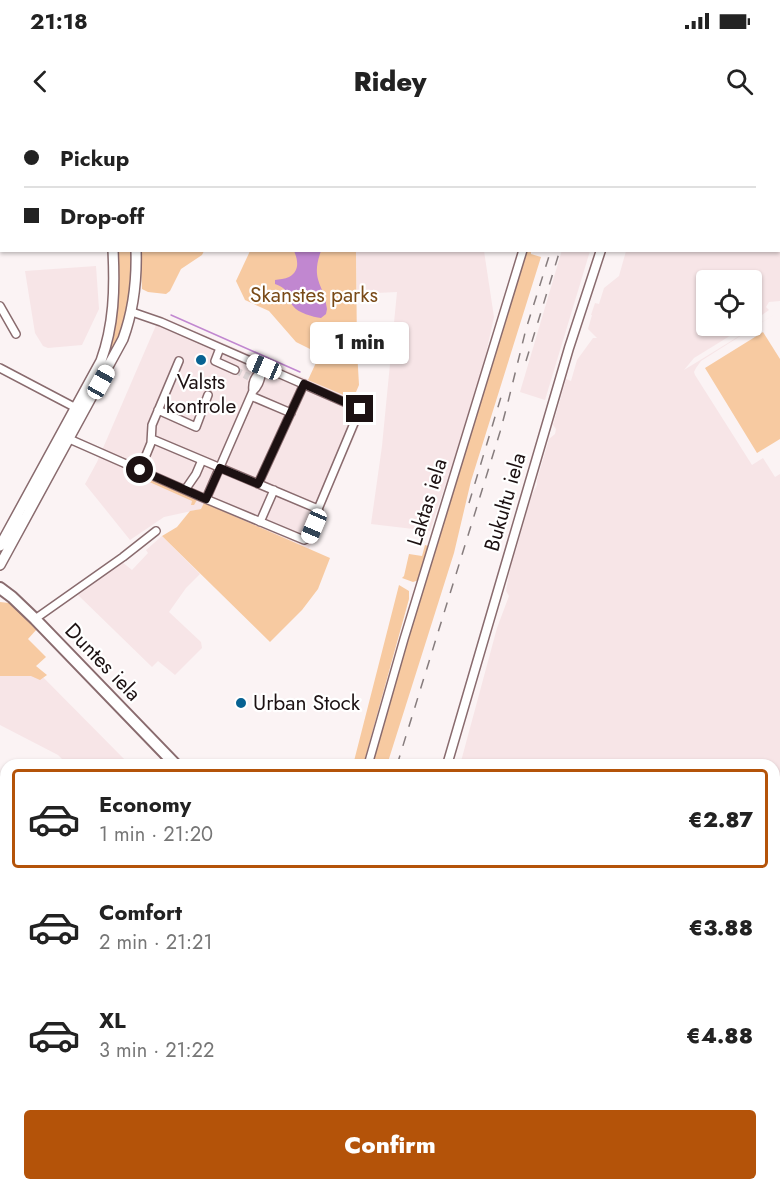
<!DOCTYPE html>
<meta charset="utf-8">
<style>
:root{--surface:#fff;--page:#f6f6f6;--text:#222;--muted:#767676;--line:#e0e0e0;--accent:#b45309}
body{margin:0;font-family:Jost,sans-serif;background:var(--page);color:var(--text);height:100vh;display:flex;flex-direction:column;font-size:22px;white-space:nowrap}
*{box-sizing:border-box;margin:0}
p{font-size:20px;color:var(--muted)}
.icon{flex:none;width:33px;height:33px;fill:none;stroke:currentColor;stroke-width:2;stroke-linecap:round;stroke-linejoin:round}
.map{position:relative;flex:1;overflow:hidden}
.sheet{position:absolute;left:0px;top:639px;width:780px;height:432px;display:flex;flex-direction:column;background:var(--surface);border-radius:18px 18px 0 0;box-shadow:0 2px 4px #0004}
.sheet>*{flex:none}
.hud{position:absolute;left:0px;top:0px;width:780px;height:132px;box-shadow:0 2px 4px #0004;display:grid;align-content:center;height:132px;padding:0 24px;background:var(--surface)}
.fabs{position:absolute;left:696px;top:150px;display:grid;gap:12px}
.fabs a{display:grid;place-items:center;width:66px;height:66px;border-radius:6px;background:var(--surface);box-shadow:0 2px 4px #0004;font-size:30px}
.end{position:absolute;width:27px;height:27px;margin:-14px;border:8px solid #1c1112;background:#fff;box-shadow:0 0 0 3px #fff}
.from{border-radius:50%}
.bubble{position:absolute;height:42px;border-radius:6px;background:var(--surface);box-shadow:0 2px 4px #0004;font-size:20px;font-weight:800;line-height:42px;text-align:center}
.car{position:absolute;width:18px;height:36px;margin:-18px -9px;border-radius:8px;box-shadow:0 0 4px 2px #0007;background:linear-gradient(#fff 24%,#345 0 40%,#fff 0 76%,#345 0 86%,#fff 0)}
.hud b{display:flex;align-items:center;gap:21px;height:57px;font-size:22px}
.hud b+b{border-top:2px solid var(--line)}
.hud i{width:15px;height:15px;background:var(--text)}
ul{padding:10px 0 0;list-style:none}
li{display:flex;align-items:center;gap:18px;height:99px;margin:0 12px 9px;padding:0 12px;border:3px solid transparent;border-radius:6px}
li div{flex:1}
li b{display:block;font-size:22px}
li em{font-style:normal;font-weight:800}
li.active{border-color:var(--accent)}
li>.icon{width:54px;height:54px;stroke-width:1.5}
.primary-button{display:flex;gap:12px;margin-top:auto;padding:12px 24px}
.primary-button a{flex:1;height:69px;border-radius:6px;background:var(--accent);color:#fff;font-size:24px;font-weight:800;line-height:69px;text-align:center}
.status{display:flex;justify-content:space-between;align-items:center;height:42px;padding:0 30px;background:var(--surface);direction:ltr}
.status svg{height:16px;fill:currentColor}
header{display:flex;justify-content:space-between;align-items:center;height:78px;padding:0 24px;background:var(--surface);font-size:27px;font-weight:800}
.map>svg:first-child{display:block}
.built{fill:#f7e5e7}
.green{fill:#f7caa1}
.water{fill:#c187d0}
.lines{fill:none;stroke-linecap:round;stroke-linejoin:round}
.stream{stroke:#c187d0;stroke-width:1.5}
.minor-tunnel{stroke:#dad1d2;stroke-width:7;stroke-dasharray:7 3.5;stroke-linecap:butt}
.minor-casing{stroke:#896b6e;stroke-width:10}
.tertiary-casing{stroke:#896b6e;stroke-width:11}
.secondary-casing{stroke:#896b6e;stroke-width:12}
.primary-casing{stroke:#896b6e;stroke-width:14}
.minor{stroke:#fff;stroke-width:7}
.tertiary{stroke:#fff;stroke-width:8}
.secondary{stroke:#fff;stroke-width:9}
.primary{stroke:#fff;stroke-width:10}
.rail{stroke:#867c7d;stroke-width:1.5;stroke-dasharray:10 10;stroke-linecap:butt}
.route{stroke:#1c1112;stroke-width:8}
.poi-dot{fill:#076292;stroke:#fff;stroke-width:2}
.labels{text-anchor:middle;stroke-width:4.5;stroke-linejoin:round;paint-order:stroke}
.park-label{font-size:21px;fill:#794a17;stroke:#fff}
.poi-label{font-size:21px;fill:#1c1112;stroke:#fff}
.street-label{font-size:21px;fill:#1c1112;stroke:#fff}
</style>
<div class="status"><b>21:18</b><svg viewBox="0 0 49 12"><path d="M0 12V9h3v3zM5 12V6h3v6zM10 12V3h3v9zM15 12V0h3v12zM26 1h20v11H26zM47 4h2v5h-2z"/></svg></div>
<header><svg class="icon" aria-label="back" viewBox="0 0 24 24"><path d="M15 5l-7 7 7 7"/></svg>Ridey<svg class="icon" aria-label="search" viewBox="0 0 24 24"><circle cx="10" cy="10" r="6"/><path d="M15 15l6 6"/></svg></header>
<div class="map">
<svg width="780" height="1071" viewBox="0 0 780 1071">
<rect width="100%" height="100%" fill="#fbf3f4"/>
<!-- built -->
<path class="built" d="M353,0h181v2h-181z
M652,0h128v181l-11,1 -3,5 3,3 -17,12v-42h-46v46h40l-52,32 -10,12 91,-56 -74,47 -5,7 -2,4 1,3 57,90 11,-7 12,19 5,-3v447l-6,-3v-153h-314l37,-137 12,-32 -3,-5 6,-34 4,-7 15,-53 6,-12v-5l12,-41 6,-5 1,-5 -3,-4 13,-46 5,2 6,-21 16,-22h4l-9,-9 4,-14h-1l4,-12 4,1 5,-16 15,-12 7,-25 152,-1v-128l-126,-1z
M562,130l28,1 -45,149 -25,-8z
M356,131h128l10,66 -9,41 -33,107 -22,66 -59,-7 11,-78 15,-154 -40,2z
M96,146l3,43 -17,36 -34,3 -5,-2 -8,-13 -10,-62z
M160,196l208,89 -43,100 -16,44 -47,-20 -61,-20 -37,8 -34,23 -45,-56 12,-22z
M162,416l38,38 -14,14 -17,24 32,30 1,6 -27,27 -17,-14 -6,6 -74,-72 44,-33 10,8 16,-17 -2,-3z
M0,520l32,26 98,99h-62l-10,-10 -58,-30z
M0,1056l6,1v8h97l-10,4 16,2h-109z
M257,1065h384l7,6h-360z"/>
<!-- green -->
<path class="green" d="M145,0h208v1l-207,1z
M117,131h14v44l-11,42 -18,32c18,-42 17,-74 15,-118z
M140,131h64l-2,4 -21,14 -11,22 -4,3 -18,-2 -6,-3z
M250,131h106l1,99 2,35 -6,14 -45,-19 12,-26 -24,-12 -27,-31 -24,-11 -9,-19z
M526,131h5v3l10,3 -70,224 -17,72 -67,212h-16l31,-107z
M763,212l17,27v80l-23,14 -52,-85z
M144,355l54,23 -4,7h-3l1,-4 -47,-21 -3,4 -1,-4z
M204,383l126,55 -12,31 -16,21 -32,32 -108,-106 15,-9 13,-16 11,-2z
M425,425l3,1 -9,34 -6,2 -11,-4 2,-2 5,-22 13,2z
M399,465l10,6v8l-45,163 -1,3h-10z
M0,482l9,1 28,26 -9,10 18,18 -10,9 11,9 -7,5 -9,-4h-31z
M774,995l6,1v75h-41l1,-6h34z"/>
<!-- water -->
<path class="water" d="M294,131h27c-11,30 3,32 6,58l-1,5 -5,4c-8,-1 -23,-5 -28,-12 -8,-11 -3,-17 -18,-22v-4c4,-1 10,-1 14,-3 11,-6 9,-17 5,-26z"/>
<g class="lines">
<!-- stream -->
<path class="stream" d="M171,195l129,57"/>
<!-- minor-tunnel -->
<path class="minor-tunnel" d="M235,250l14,7"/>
<!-- minor casing -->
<g class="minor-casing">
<path id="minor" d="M548,2v-2
M0,186l16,28
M220,228l-5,13 20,9
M0,248l76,40
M253,271c-1,-8 2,-15 8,-19
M251,276l40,17
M158,290l38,17 12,-32
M67,318l134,59 103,43 6,-3 10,-23 -2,-5 42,-100 -199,-87 -29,-10
M152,319l166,70
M140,350l11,-27 1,-18 27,-64
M258,364l46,-100
M185,370l11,-16 6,-14
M206,379l47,-108c8,-7 7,-15 11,-24
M260,402l14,-32
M35,499l88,-62 33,-26
M368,645l36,-126 119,-389
M774,806l6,4
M774,881l3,3 3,-2
M643,1065l7,6"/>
</g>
<!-- tertiary casing -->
<g class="tertiary-casing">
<path id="tertiary" d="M640,2v-2
M447,645l122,-417 32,-98
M0,1037h6"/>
</g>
<!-- secondary casing -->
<g class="secondary-casing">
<path id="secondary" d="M107,0v2
M128,0v2
M0,426l101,-185c13,-36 14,-72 12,-111
M0,445l123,-226c11,-30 14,-57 13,-89"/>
</g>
<!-- primary casing -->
<g class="primary-casing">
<path id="primary" d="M0,468l12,9 23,22 141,146
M774,984l6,2"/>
</g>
<!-- minor -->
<use href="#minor" class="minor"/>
<!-- tertiary -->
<use href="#tertiary" class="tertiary"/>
<!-- secondary -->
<use href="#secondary" class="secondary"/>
<!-- primary -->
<use href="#primary" class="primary"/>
<!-- rail -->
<path class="rail" d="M579,2l1,-2
M591,2v-2
M600,2l1,-2
M526,241l34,-111
M469,383l32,-106
M397,645l103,-333 8,-30 18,-73 25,-79
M0,1069l46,-1 34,-3"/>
</g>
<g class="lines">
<!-- route -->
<path class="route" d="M140,350l66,29 14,-31 38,16 46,-100 56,25"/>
</g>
<!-- markers -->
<g class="poi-dot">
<circle cx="201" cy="240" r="6"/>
<circle cx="241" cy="583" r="6"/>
</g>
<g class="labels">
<!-- park labels -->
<g class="park-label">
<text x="314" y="182">Skanstes parks</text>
</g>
<!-- poi labels -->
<g class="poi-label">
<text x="201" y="269">Valsts<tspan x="201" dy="24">kontrole</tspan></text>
<text x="253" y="590" text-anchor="start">Urban Stock</text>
</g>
<!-- street labels -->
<g class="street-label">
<text transform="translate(427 382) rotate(-73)" y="7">Laktas iela</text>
<text transform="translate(505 382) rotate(-74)" y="7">Bukultu iela</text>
<text transform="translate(103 542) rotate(46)" y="7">Duntes iela</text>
</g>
</g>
</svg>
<div class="fabs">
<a><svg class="icon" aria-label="locate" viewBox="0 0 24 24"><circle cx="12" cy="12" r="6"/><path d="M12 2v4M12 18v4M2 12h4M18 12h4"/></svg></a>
</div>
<i class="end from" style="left:140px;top:350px"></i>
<i class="end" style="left:360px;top:289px"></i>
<div class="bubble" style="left:310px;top:202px;width:99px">1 min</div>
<i class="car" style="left:264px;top:247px;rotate:293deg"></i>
<i class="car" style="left:101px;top:262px;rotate:29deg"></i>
<i class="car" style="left:314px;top:406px;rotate:203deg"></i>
<div class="hud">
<b><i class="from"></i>Pickup</b>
<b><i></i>Drop-off</b>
</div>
<section class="sheet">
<ul>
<li class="active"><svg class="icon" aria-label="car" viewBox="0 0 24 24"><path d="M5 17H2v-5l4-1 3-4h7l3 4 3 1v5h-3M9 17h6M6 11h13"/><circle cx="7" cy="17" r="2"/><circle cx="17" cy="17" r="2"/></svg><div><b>Economy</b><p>1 min · 21:20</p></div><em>€2.87</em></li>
<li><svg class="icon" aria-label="car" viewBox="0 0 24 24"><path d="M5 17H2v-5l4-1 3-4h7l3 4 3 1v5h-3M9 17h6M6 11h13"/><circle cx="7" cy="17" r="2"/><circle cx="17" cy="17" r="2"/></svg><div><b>Comfort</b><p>2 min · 21:21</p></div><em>€3.88</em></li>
<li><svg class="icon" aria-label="car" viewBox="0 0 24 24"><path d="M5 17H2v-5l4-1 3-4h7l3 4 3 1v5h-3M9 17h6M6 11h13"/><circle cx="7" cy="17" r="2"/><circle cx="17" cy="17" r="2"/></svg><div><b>XL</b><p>3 min · 21:22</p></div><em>€4.88</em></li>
</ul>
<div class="primary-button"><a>Confirm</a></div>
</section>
</div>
